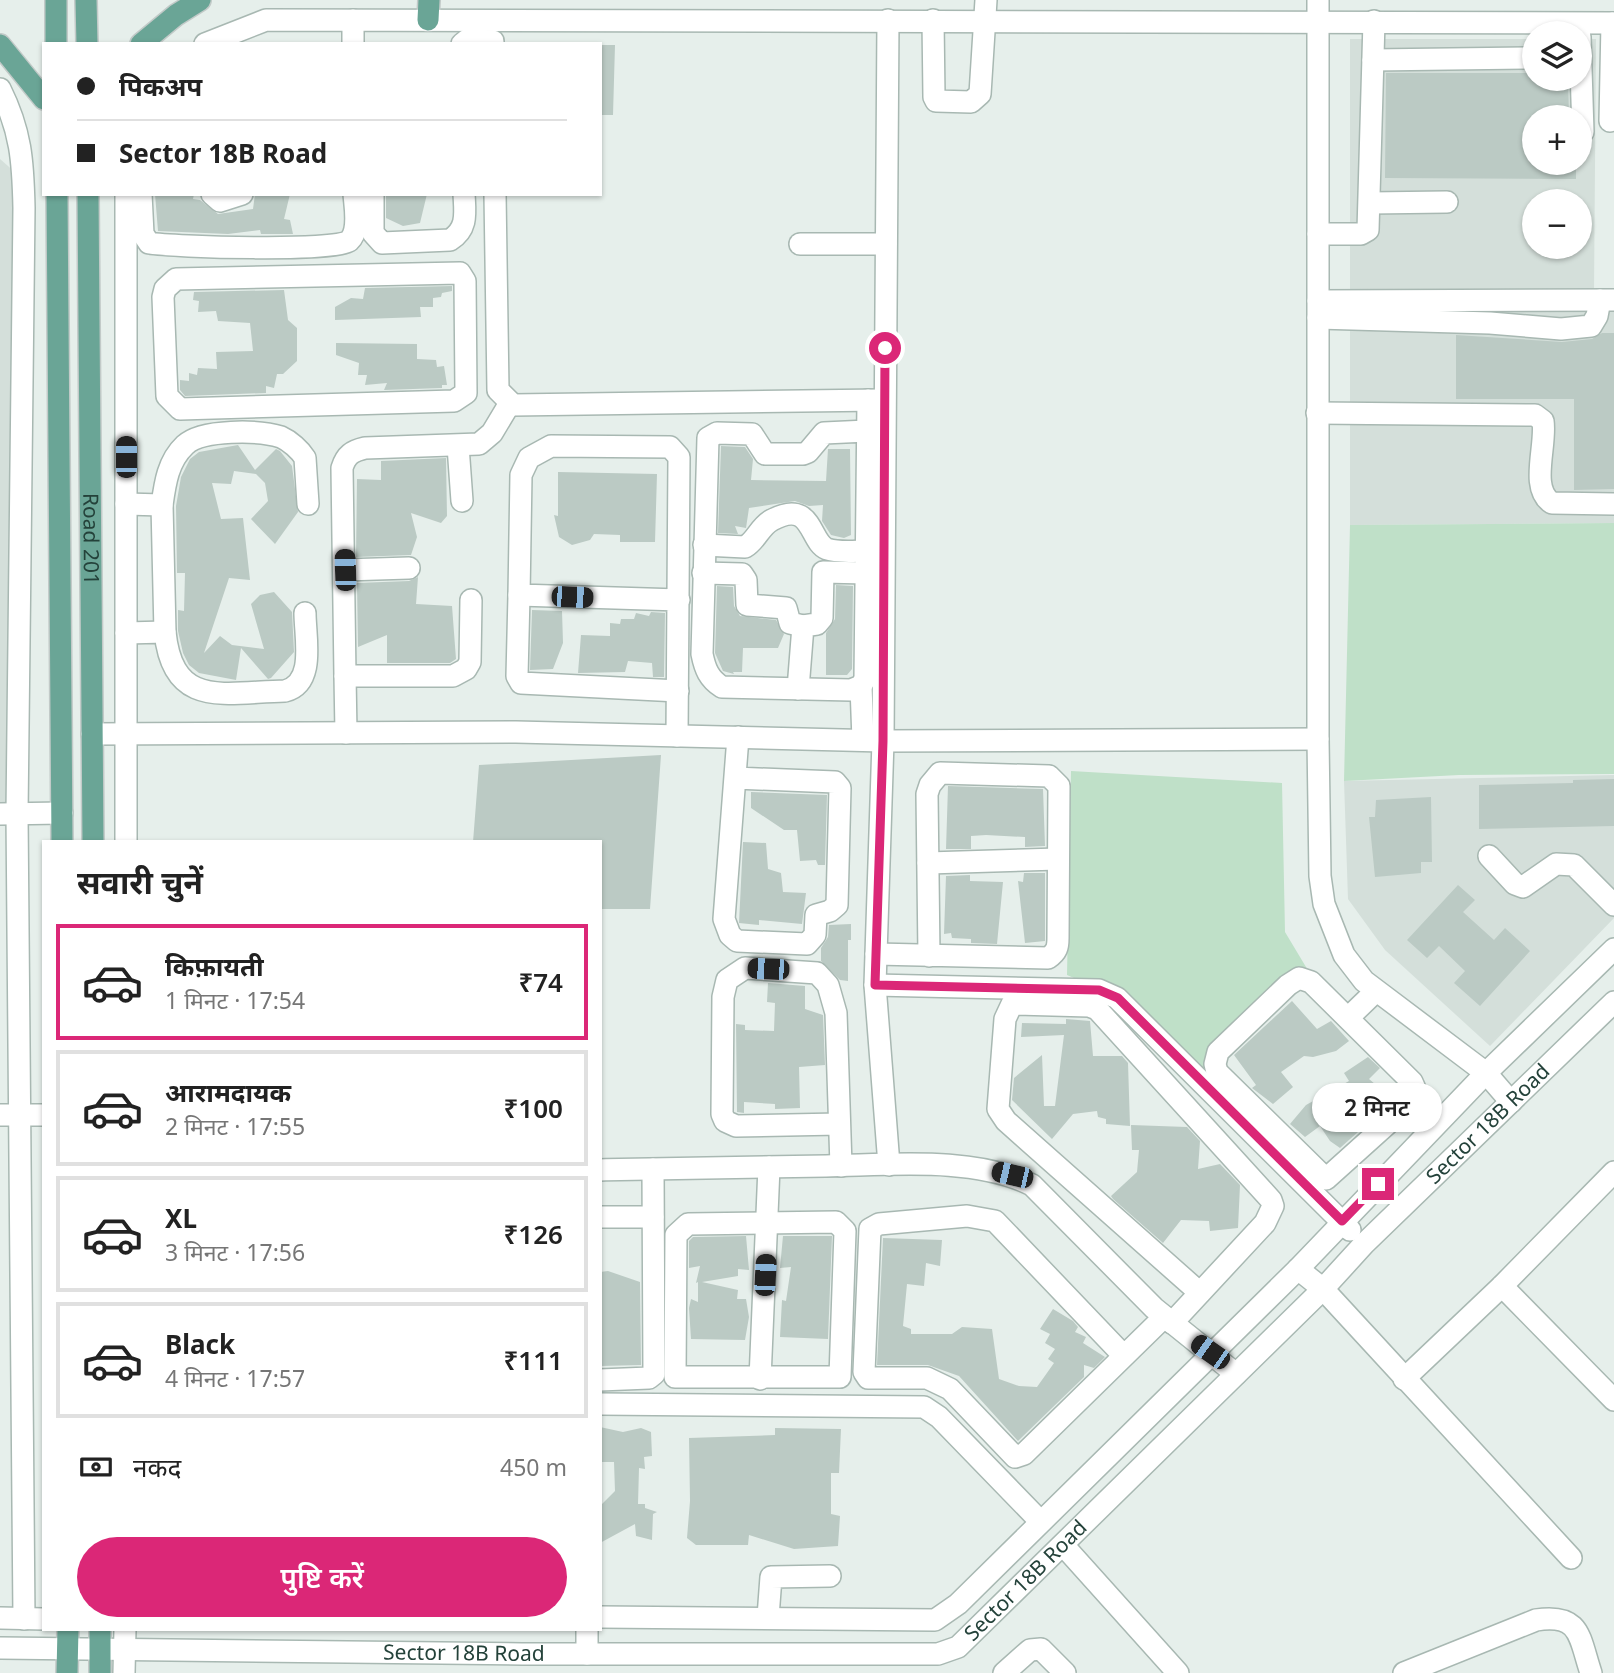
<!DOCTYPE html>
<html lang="hi">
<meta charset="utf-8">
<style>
:root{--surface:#fff;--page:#f2f2f2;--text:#222;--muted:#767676;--line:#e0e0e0;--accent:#db2777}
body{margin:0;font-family:"Noto Sans","Noto Sans Devanagari",sans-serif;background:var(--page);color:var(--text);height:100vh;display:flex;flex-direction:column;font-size:26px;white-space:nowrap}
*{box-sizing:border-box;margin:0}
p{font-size:23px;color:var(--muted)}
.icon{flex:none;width:38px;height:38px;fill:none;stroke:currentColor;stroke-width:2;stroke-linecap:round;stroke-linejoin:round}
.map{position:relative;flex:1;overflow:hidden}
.side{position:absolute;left:42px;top:840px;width:560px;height:791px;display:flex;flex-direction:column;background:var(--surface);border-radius:0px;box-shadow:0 2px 5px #0004}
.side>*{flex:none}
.hud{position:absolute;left:42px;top:42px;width:560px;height:154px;border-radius:0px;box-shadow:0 2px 5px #0004;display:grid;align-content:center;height:154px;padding:0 35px;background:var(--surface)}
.tools{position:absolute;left:1522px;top:21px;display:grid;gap:14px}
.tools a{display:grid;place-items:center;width:70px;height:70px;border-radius:50%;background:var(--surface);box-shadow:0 2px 5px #0004;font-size:35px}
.end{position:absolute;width:32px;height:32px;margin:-16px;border:9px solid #db2777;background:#fff;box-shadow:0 0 0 4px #fff}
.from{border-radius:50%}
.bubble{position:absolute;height:49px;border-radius:24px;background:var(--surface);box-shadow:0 2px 5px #0004;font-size:23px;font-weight:600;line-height:49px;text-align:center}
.car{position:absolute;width:21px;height:42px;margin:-21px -10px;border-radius:9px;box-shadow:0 0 5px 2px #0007;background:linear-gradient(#222 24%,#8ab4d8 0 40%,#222 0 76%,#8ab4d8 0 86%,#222 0)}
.hud b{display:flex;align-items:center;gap:24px;height:66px;font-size:26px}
.hud b+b{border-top:2px solid var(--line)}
.hud i{width:18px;height:18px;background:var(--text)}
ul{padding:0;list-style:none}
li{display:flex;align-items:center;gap:21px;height:116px;margin:0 14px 10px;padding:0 21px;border:4px solid var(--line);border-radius:0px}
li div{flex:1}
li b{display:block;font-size:26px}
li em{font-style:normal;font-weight:600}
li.on{border-color:var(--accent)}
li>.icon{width:63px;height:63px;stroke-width:1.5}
h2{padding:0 35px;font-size:32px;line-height:84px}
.pay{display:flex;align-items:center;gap:18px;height:77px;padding:0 35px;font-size:26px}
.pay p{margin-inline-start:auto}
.cta{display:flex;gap:14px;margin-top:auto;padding:14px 35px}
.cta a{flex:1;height:80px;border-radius:42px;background:var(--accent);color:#fff;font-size:28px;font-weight:600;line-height:80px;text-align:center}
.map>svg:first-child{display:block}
.built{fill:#d4dfda;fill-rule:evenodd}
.green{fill:#bfe0c8}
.building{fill:#bbcac4}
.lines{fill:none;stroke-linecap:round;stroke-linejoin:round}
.minor-casing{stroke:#a8b8b2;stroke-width:24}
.major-casing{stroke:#c2cac8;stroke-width:24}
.minor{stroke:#fff;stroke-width:21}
.major{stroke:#6aa596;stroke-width:21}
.route{stroke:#db2777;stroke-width:9}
.labels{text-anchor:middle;stroke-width:6;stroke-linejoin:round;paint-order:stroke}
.street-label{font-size:21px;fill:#24423a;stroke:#f7fbf9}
</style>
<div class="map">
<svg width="1614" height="1673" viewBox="0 0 1614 1673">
<rect width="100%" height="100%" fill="#e6efeb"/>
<!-- built -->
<path class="built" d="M1350,39h185v40h45v-40h16l-2,253h20v231l-264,2zM1535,117h45v46h-45zM1535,201h45v46h-45z
M0,159l16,14 -9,629h-7z
M1614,775v143l-124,128 -105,-96 -37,-51 -4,-118z"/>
<!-- green -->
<path class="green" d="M1614,523v251l-155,1 -115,6 6,-256z
M1071,771l211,12 3,149 24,40 -107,106 -84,-81 -51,-22z"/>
<!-- building -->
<path class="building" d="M600,45h15l-2,70h-13z
M1386,73h149v6h33l1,38h-34v46h41v16l-191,-1z
M155,194h39l-1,5 7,1 18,14 35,-5 2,-15h35l-6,25 6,1 3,14h-32l-1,-4 -32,4 -70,-3z
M386,194h41l-7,29 -17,3 -17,-8z
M452,286v5l-10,2 -1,4 -8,1v9h-13l1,10 -86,3v-13l16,-9 12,1 2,-11z
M284,290l4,30 9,8v33l-14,13h-6l-3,14 -8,-2v7l-81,3 -5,-6v-10l9,1v-8l8,2 1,-7 19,1 -1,-17 37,-1 -3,-28 -32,-2 -2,-10 -18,1 1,-11 -6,-1 1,-8z
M1602,333h12v156l-40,1v-91h-118v-64l106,7 30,-3z
M336,343l81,1v15l19,1 1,7 7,-1 3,19h-5v3l-58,2 3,-7 -22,2 2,-10h-9l1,-12 -23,-8z
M238,445l17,25 21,-21 4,2 12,15 6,46 -23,32 -24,-25 17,-18 -3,-18 -9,-9 -22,-3 -3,13 -19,-1 9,36 22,-1 7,62 -21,-2 -25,75 16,-17 12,9 32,4 -13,-45 9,-9 14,-3 18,20 2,40 -23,26 -3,1 -27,-31 -5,32 -37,-7 -10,-8 -6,-12 -5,-22v-21l6,1 1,-38h-8l-1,-67 5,-29 9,-18 9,-7z
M721,446l24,1 8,12 -2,21 75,1 2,-32h22l1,86 -7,3 -13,-3 -9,-14 1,-16 -14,1 -14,-5 -46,7 -3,20 -11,-2 3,8 -20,-1z
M446,458l1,58 -6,7 -30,-10 6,24 -6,18 -55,2 1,-78 24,1v-19z
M558,472l99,2 -2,68h-35v-7l-26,-1 -4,6 -18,5 -13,-8 -5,-22 4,1z
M418,577l-2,27 36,2 4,53 -6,4h-63v-28l-29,12 -1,-64 52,-2z
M836,585l17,1 -1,83 -5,6h-21v-42l9,-14z
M717,586l16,1 1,19 6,10 36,4 8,14 -6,14h-35l-1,24h-9l1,2 -11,-3 -8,-18z
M532,610l30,1 1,32 -10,26 -23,1z
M651,612l14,1 -1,64h-11l-1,-14 -24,-2 -3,11 -47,1 3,-38 29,1v-13l10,1 1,-5h13l2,-6 13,3z
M661,755l-11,154h-50v-67h-127l6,-77z
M1614,779v47l-135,3v-44l94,-2v-3z
M948,786l95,3 2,57 -20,1v-10l-39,-2 -15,1v13h-25z
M751,792l76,3 -2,70h-7l-2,-5 -16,1 -3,-31h-13l-33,-22z
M1431,797l1,65h-11v11l-46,4 -6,-60h6l1,-17z
M743,842l23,1 2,26 13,4 2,19 23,1 -4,31 -43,-4v5l-20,-2z
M1024,873h21v68l-20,2 -7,-62 5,1z
M970,875v6l33,1 -6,62 -26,-1v-4l-19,-1 -1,-5 -7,1 2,-58z
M1458,885l17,15 -12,12 31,28 11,-12 25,23 -50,55 -26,-23 11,-12 -26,-25 -12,12 -20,-18z
M851,924v16h-3v41l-8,-1 -19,-19v-13l7,-11 1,-12z
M768,983l37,3v23l18,6 2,50 -26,2 1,41 -25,1v-5l-31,-2v11l-7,-1 -1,-88 9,1v5l29,1 1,-28 -8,-1z
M1292,1001l25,28 14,-8 18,20 -13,10 -23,6 -9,-1 -23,16 12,15 -20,17 -21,-16 4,-3 -22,-30z
M1066,1019l24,2 3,35h29l6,7 2,63 -24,-2v-5l-8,-2 -1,-6 -24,3 -21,25 -40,-39 2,-22 28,-23 2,51h11l9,-71 -43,2 1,-14 44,1z
M1368,1057l12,11 -11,11 25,21 -54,48 -10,-7 -10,-15 -15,11 -15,-13 16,-19 43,-24 -5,-8z
M1131,1125l56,2 13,14 -2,28 22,-5 20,21 -2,43 -28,3 -1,-10 -28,-1 -18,23 -50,-44 -2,-3 26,-24 2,-22h-7z
M746,1236l3,34 -11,-1v7l-36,6 36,8 -1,9h9l3,18 -4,23 -54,-1 -2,-31 2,-9 7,3v-20l-2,1 4,-17 -11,2v-27l4,-4z
M783,1236h49l-4,103 -48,-2 2,-37 4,1 5,-34 -11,1z
M883,1238l59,2 -2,26 -14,-3 -2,23 -17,-2 -4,42 8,3v5h41l10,-7 30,2 7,50 20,7 18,1 17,-24 -6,-4 7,-10 -10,-6 5,-9 -10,-5 13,-20 20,12 5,6 -3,5 11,5 -3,6 22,14 -11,11 -10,-3v12l-66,64 -59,-65 -31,-11h-51z
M608,1271l32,11 1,83 -41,1v-94z
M600,1427l23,5 18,-4 10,4 1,24 -8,1 1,12 -6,-1 -1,36h7v4l12,4 -4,2 -1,26 -16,-4 -1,-12 -35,19v-37l15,-15 -1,-29h-14z
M775,1428l66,1 -2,44h-8v41l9,2 -2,30 -44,3 -45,-14 -1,10h-52l-9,-7 3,-37 -1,-63 86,-3z"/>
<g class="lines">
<!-- minor casing -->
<g class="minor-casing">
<g id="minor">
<path d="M1318,0v739l2,137 4,28 20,51 20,26 122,92 25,29"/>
<path d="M888,20l-5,721 -8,244 14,180"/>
<path d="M933,20l1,77 2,4 35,1 9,-8 6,-94"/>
<path d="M1580,37l3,95"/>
<path d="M205,44l61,-24 1348,3"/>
<path d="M353,44v-24"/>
<path d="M462,44l5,-4 26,1"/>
<path d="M1373,60l162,-2"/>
<path d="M0,89c21,42 23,72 24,119l-7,606 7,805"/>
<path d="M1610,121l2,-98"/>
<path d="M126,194v648"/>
<path d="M141,194l2,40 6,9c24,4 188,9 200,-2 11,-10 6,-33 5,-47"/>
<path d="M212,194l8,7 22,-7"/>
<path d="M373,194v39l9,10 68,-3c18,-11 15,-27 14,-46"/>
<path d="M495,194l3,196 15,15 368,-5"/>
<path d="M1370,203l77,-1"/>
<path d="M1318,234h43l7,-4 6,-209"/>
<path d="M800,244h86"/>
<path d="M460,273l5,8 1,112 -12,8 -274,8 -13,-13 -4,-99 2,-8 11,-10z"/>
<path d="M1318,301l295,-1"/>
<path d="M1318,318l172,5 71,6 30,-3 6,-10 3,-16"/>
<path d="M1317,413l218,2 8,6c4,24 -14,68 9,82l62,1"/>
<path d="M867,431l-43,2 -16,19 -5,2h-38l-13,-20 -35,-1 -9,5 -6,216c3,15 7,25 20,33l129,3 10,-4 4,-7 3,-279"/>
<path d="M458,446l4,55"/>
<path d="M126,504l36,1c3,-22 6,-44 23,-60 17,-16 74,-15 96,-8 9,4 19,13 24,21l3,46"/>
<path d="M162,505l3,127"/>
<path d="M704,545l41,2c11,-6 15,-21 27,-27 41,-22 37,22 55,29 11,4 28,2 39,2"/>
<path d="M345,570l64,-2"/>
<path d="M703,573l39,1 4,6 1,25 39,3 4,15 13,3"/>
<path d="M519,595l-2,81 4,7 157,8"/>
<path d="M126,633l39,-1c8,78 60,60 120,59 31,-8 20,-53 20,-78"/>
<path d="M345,676l-3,-208c4,-13 10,-17 23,-20l114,-4 13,-11 18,-30"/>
<path d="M861,686l2,54"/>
<path d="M798,689l5,-63 14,-2 5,-6 1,-46 43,1"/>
<path d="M346,733l-1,-57h108l13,-7 4,-7 1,-62"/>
<path d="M92,734l424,-2 367,9 435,-2"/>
<path d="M677,736l2,-279 -9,-10 -119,-1 -22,12 -8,17 -2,120 160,5"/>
<path d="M735,778l100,4 5,6 -3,117 -7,6 -14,4 -1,20 -8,9 -70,-3 -7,-6 -6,-16 14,-182"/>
<path d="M0,814l62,-1"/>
<path d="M1489,856l26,28 8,3 33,-23 18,1 40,40"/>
<path d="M928,863l130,-4"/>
<path d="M876,954l172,4c9,-6 10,-11 10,-20l1,-152 -10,-10 -109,-3 -10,12 -3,9 2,162"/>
<path d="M1299,978l12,4 101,100 4,9 -1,8 -89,80 -109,-107 -2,-8 3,-12 70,-67z"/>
<path d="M875,985l224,5 18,8 233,232"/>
<path d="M1348,1018l28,-27"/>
<path d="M0,1115h44"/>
<path d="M839,1124l-103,2 -11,-5 -3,-7 1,-117 4,-17 18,-12 72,5 11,12 8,28 5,153"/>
<path d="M600,1170c75,-2 150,-3 226,-4 64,-1 148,-10 206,19l122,123 82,66"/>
<path d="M600,1217h53"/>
<path d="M836,1222l9,9 -5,146h-165l1,-142 12,-11z"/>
<path d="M1298,1269l25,20 248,269"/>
<path d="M1502,1286l112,114"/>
<path d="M1172,1323l93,-100 8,-17 -2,-6 -174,-191 -8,-3 -77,-2 -7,15 -7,90 8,12 194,172"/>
<path d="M1124,1356l-129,-135 -28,-5 -88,8 -9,5 -6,143 4,6h59l23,11 65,68 9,-3 140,-137"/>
<path d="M760,1379l9,-212"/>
<path d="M1404,1379l98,-93 112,-114"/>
<path d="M600,1380l49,-2 5,-4 -1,-205"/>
<path d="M600,1404l324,3 15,10 101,104"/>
<path d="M1063,1545l115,128"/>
<path d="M600,1617l335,3 23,-16 340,-335 188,-196 128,-124"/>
<path d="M768,1617l3,-40 59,-1"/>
<path d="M0,1618l44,1"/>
<path d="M587,1629v25"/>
<path id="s1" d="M0,1648l522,6h416l20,-7 365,-358 41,-45 250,-242"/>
<path d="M124,1673l1,-44"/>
<path d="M1004,1673l26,-23 11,-1 24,24"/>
<path d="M1404,1673l132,-53c45,-7 43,17 55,53"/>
</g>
</g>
<!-- major casing -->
<g class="major-casing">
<g id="major">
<path d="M56,0v44"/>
<path d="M86,0l1,44"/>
<path d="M428,20l1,-20"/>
<path d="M141,44l35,-29 24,-15"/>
<path d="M0,45l44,54"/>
<path d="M57,194l5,648"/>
<path id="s2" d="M88,194l5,648"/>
<path d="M67,1673l1,-44"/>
<path d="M100,1673v-44"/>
</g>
</g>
<!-- minor -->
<use href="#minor" class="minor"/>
<!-- major -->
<use href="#major" class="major"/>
</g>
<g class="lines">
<!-- route -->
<path class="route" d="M885,348l-2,393 -8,244 224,5 19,8 224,223 36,-37"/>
</g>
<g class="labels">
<!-- street labels -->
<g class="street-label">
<text dy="7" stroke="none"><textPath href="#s2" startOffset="345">Road 201</textPath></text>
<text dy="7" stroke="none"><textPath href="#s1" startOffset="1704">Sector 18B Road</textPath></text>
<text dy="7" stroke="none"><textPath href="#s1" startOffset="1054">Sector 18B Road</textPath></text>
<text dy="7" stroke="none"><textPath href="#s1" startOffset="464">Sector 18B Road</textPath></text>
</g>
</g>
</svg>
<div class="tools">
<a><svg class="icon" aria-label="layers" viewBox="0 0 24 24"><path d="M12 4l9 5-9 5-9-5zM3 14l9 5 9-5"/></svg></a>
<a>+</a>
<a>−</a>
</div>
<i class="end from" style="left:885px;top:348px"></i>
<i class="end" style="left:1378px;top:1184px"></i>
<div class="bubble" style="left:1312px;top:1083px;width:130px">2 मिनट</div>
<i class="car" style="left:126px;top:457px;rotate:0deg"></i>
<i class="car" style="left:345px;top:570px;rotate:358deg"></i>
<i class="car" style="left:572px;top:597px;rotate:92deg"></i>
<i class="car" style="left:768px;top:969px;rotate:272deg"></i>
<i class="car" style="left:1012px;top:1175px;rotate:283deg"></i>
<i class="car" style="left:765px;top:1275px;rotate:3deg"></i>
<i class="car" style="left:1210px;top:1352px;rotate:305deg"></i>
<div class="hud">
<b><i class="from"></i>पिकअप</b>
<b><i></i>Sector 18B Road</b>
</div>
<section class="side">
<h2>सवारी चुनें</h2>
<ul>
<li class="on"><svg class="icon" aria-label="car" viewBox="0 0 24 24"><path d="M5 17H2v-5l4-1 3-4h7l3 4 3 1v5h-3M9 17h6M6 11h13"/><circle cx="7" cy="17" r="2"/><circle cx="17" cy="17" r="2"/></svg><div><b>किफ़ायती</b><p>1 मिनट · 17:54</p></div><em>₹74</em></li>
<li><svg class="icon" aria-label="car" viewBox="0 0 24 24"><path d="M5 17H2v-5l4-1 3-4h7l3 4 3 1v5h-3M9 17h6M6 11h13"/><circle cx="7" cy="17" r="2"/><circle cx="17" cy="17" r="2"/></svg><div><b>आरामदायक</b><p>2 मिनट · 17:55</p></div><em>₹100</em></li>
<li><svg class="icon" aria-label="car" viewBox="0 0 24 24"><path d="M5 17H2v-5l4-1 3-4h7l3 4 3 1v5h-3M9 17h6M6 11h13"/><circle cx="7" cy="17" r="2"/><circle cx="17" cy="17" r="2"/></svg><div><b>XL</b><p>3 मिनट · 17:56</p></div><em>₹126</em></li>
<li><svg class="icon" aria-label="car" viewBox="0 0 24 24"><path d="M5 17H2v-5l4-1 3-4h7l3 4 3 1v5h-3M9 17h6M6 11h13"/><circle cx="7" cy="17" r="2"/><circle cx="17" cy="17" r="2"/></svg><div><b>Black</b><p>4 मिनट · 17:57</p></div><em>₹111</em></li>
</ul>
<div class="pay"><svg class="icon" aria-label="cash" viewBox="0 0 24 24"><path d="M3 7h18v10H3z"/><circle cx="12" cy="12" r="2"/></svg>नकद<p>450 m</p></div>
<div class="cta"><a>पुष्टि करें</a></div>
</section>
</div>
